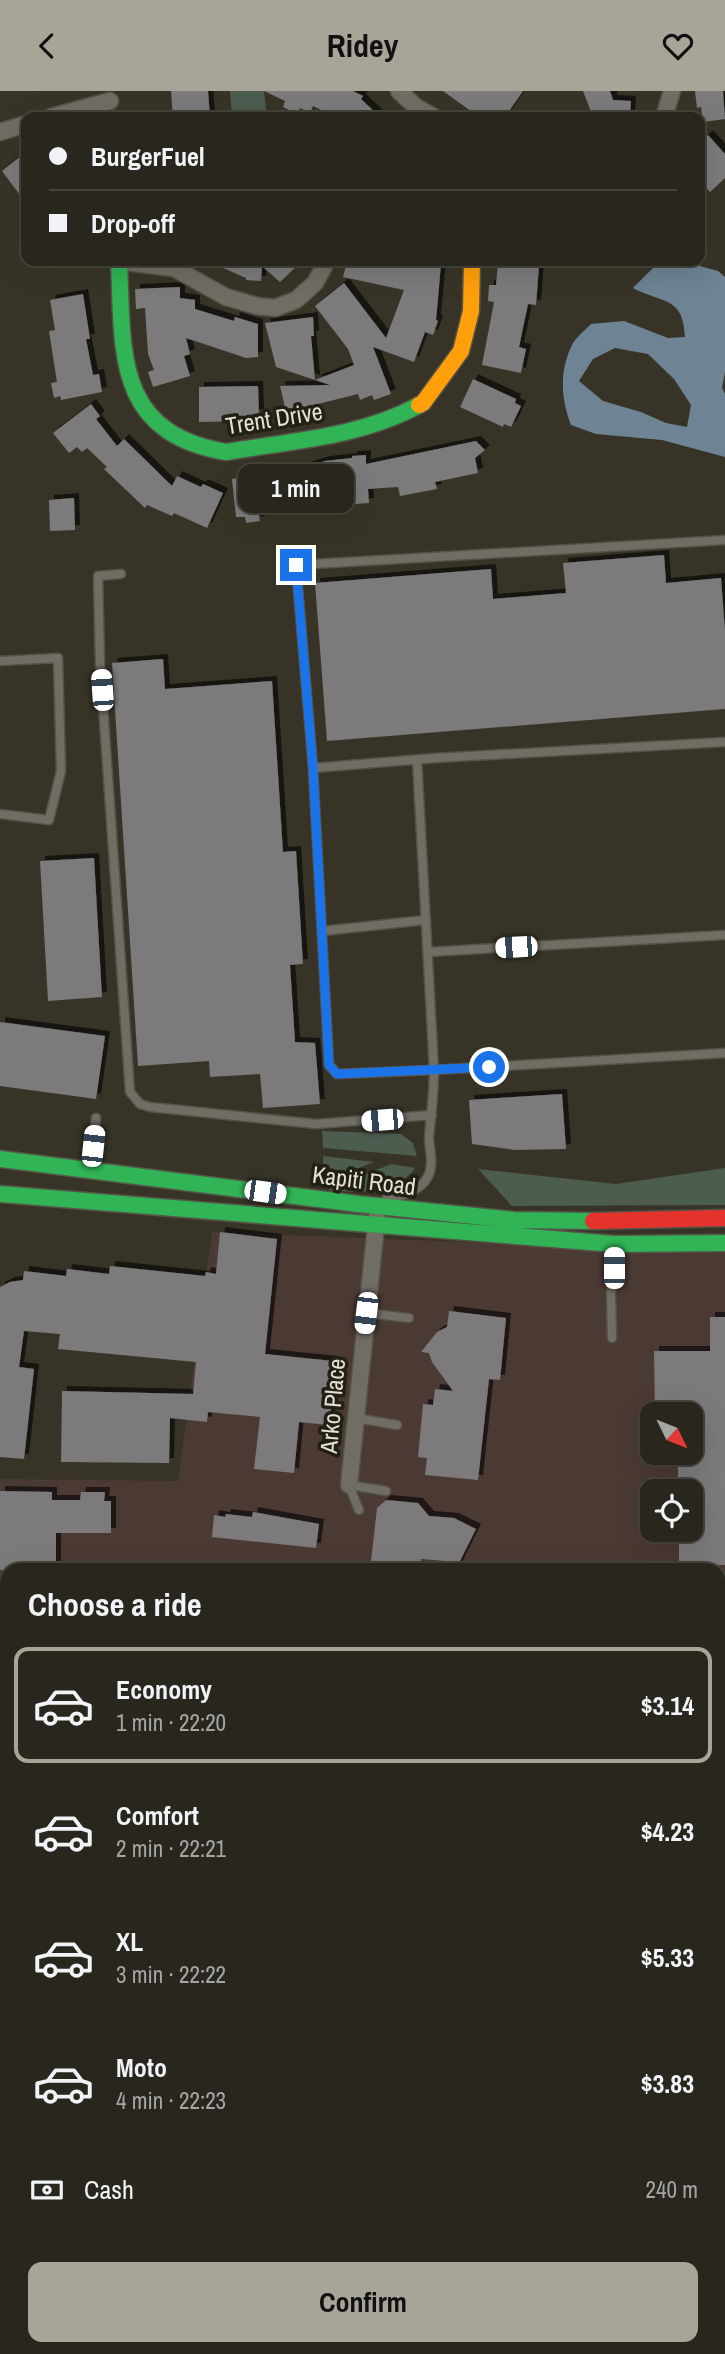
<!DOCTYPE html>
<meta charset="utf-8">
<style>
:root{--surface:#29271d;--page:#312f26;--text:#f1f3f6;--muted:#a5a5a4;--line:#45443b;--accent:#a8a497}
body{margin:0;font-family:"Archivo Narrow",sans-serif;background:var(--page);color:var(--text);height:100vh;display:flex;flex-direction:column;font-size:26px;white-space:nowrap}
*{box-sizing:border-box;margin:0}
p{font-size:23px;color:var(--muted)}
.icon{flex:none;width:38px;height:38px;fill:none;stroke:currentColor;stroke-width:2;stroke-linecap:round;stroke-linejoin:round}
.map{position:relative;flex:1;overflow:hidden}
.panel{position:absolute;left:0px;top:1472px;width:726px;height:793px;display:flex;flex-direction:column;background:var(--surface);border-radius:21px 21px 0 0;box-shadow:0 7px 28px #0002,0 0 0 2px var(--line)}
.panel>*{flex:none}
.top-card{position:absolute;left:21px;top:21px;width:684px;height:154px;border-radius:14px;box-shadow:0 7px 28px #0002,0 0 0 2px var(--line);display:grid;align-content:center;height:154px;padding:0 28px;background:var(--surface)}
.needle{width:46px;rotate:133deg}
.fabs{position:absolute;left:640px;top:1311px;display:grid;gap:14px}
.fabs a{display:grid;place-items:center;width:63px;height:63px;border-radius:14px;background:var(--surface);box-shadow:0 7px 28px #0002,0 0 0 2px var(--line);font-size:35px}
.end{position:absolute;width:32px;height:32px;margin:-16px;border:9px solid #1a73e8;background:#fff;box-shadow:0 0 0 4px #fff}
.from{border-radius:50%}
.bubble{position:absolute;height:49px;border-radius:14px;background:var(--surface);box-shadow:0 7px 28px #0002,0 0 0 2px var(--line);font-size:23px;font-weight:800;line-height:49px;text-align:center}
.car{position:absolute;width:21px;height:42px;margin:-21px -10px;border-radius:9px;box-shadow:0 0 5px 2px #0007;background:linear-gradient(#fff 24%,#345 0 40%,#fff 0 76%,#345 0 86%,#fff 0)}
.top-card b{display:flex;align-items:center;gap:24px;height:66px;font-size:26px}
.top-card b+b{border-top:2px solid var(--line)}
.top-card i{width:18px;height:18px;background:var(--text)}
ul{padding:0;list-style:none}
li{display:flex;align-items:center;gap:21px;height:116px;margin:0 14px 10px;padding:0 14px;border:4px solid transparent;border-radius:14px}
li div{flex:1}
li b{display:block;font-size:26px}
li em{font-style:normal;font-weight:800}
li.selected{border-color:var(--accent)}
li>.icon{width:63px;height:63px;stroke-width:1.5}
h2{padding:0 28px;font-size:32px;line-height:84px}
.pay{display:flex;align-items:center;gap:18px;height:77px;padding:0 28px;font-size:26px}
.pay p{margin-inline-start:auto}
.action{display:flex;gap:14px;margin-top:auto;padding:14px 28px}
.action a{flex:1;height:80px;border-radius:14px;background:var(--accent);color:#111;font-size:28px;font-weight:800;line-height:80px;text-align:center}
header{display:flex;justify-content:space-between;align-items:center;height:91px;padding:0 28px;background:var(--accent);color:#111;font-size:32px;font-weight:800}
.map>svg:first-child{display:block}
.industrial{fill:#4b3934;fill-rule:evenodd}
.green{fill:#4c5c4f}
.water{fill:#6e8393;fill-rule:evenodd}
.building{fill:#7b7a7a;filter:url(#shadow)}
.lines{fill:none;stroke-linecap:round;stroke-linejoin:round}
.lane-casing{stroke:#555247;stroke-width:11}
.street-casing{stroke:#555247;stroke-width:19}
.fast-casing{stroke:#555247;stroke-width:19}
.slow-casing{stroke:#555247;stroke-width:19}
.jam-casing{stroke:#555247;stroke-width:19}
.lane{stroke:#706d64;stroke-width:8}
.street{stroke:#706d64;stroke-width:16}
.fast{stroke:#30b455;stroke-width:16}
.slow{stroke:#ff9f0a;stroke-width:16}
.jam{stroke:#e5322d;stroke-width:16}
.route{stroke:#1a73e8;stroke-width:9}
.labels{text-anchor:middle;stroke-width:7;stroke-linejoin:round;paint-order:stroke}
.street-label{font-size:24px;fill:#e5e1d3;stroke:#221f15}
</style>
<header><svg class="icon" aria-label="back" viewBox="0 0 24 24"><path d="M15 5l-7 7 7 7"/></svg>Ridey<svg class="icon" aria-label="heart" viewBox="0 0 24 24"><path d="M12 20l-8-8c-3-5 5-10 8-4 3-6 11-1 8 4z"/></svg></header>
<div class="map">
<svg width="725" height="2263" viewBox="0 0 725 2263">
<defs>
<filter id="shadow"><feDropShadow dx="5" dy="-5" stdDeviation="0" flood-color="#0009"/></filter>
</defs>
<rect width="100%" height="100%" fill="#373427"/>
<!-- industrial -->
<path class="industrial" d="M212,1141l356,14h157v842l-6,-1v-517h-712v779h198l-2,5h-203v-875l178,2zM653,1323h38v39h-38zM653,1400h38v38h-38z"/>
<!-- green -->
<path class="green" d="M230,0h34l3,26h-35z
M322,1040l79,3 12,9 4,13 -94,-8z
M323,1065l51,6 -50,20z
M391,1073l24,4c-19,27 -58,25 -87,22z
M725,1077v37l-213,1 -34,-37 138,15z
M719,1996l6,2v265h-66l-7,-5h67z
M205,2258h148l2,5h-152z"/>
<!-- water -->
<path class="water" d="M689,172l29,8 7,6v95l-3,16 3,6v63l-63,-17 -66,-6 -25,-9c-10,-27 -12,-53 1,-80 4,-8 13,-15 19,-21l33,-3 44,17 17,-1c-2,-41 -21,-33 -52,-49l24,-24zM615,257l33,6 26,25 17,26 -4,22 -21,-4 -25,-11 -38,-11 -24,-20 14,-22z"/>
<!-- building -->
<path class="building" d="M171,0h37l2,26h-37z
M264,0h89l10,5 -2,3 19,18h-44l-23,-11 -3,7 -10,-5 -3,6 -14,-7 2,-6z
M443,0h80l-18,26h-12l-10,-6 -4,6z
M583,0h27l3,9 18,1 -1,16h-37z
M695,0h28l2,28 -22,3 -2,-15 -4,1z
M708,44l17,19v24l-15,14 -10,-11v-39z
M26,61v51l-24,-32z
M207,170h95l-22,21 -18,-16 -1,15 -15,-1v-2z
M347,170h79l15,3 -5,56 2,1 -5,14 -8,-3 -11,30 -41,-15 18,47 -17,6 -2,-5 -12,5 -2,-6 -72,18 -6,-26 50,-1 -15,-5 39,-15 -6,-16 -33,-43 29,-23 42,55 18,-48 -61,-13z
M498,172l41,3 -3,39 -8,-1 -9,43 7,2 -5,24 -39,-8 12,-63 -6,-1 1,-16h7z
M180,196v11l15,2v9l39,12 1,-4 23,7v33l-12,1 -60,-20 4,16 -6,2 6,20 -37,11 -5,-15 6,-2 -6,-16 -3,-46 -9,1 -1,-20z
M83,203l7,45h-4l7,36 6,-1 3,18 -41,8 -1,-4 -6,2 -3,-15 6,-1 -8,-51 6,-1 -5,-30z
M313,226l1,19h-3l4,44 -39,-13 -11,-44z
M473,288l43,20 -1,4 6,3 -10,21 -7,-3 -1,3 -43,-20z
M258,295l1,28 -9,1v6l-51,1v-35z
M91,313l9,12 -4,3 21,27 7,-7 48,47 5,-10 24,11 2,-3 20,9 -16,35 -33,-15 -2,3 -25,-11 -2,3 -41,-39 3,-2 -20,-19 -5,4 -5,-5 -8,6 -16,-20z
M476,350l9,9 -10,8 3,15 -43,9 2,7 -37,7 -2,-9 -30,2 1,14 -29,2 -1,-8 -51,15 -29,3 1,6 -14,2 -1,-6h-9l-4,-38 24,-3v5l69,-20 27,-3v-2l14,-1v9z
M74,407l1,32 -25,1 -1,-31z
M664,464l2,28 55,-5 4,53v78l-398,32 -12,-158 176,-14 2,30 73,-6 -3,-30z
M163,568l2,30 107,-8 11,171 13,-1 7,113 -13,1 5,77 20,1 5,61 -57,4 -3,-34 -50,3 -1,-16 -71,5 -26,-403z
M94,767l8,139 -54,4 -8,-140z
M0,931l105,14 -9,63 -96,-13z
M562,1003l4,55 -51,1 -43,-6 -3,-44z
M220,1141l57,7 -12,115 68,7v5h4l-8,59 -30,-3 -5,51 -40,-4 6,-52 -52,-5 -1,10 -37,-4 -1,45 -108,-1 1,-71 131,3 3,-32 -138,-13 2,-15 -36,-3 -5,36 15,2 -10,90 -24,-2v-170l10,-5 13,-2 1,-9 42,5 1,-7 42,5 1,-8 95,10 1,-4 10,2z
M449,1220l57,7 -6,62 -11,-1 -11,101 -53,-5 2,-17 -9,-1 5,-53 10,1 2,-16 18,2 -21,-29 -3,-9 -8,-1 16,-20 10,-5z
M710,1226h15v248h-46v-29h5v-7h7v-38h-13v-24h-15l-16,-14h44v-39h-36l-1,-63h56z
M0,1400l52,1v8h28l1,-8h24l-1,9h7v32h-55v37h-56z
M386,1409l32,3 11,13 25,2 22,11 -19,38 -12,-6 -24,-2 -1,6 -49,-4 6,-53z
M253,1421l66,12 -3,24 -104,-11 2,-22 11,2 1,-3 26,3z"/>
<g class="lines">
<!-- lane casing -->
<g class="lane-casing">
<path id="lane" d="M725,449l-429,25 17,203 16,297 8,9 97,-4 291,-17
M121,483l-23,2 2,87 30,429 10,12 10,3 166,17 116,-9
M0,570l58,-3 3,113 -12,49 -49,-6
M313,677l122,-10 290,-16
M322,840l104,-11
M428,861l297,-17
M91,1079l5,-52
M386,1108c18,-3 44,-11 45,-34 1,-9 -2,-19 -2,-28 2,-22 5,-44 5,-67l-17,-310
M366,1222l43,5
M612,1247l-1,-45 4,-25 -1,-21
M356,1327l41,7
M349,1394l37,6
M349,1394l10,25
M0,2168h7"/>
</g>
<!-- street casing -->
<g class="street-casing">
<path id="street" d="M399,0l17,16 18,10
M51,26l59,-16
M664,26l8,-26
M0,41l26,-8
M118,170l56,7 52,29 31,9 18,2 21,-8 19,-17 12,-22
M349,1394l28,-269
M0,1754h7"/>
</g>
<!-- fast casing -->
<g class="fast-casing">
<path id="fast" d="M119,170c4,91 -5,172 107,191 64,-11 135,-15 193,-47
M0,1068l358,45 156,16 79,1
M0,1103l614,50 111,-1"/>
</g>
<!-- slow casing -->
<g class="slow-casing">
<path id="slow" d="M419,314l4,-2 38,-52 10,-40 1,-50"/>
</g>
<!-- jam casing -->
<g class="jam-casing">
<path id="jam" d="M593,1130l132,-3"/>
</g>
<!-- lane -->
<use href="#lane" class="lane"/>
<!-- street -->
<use href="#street" class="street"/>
<!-- fast -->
<use href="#fast" class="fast"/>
<!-- slow -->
<use href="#slow" class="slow"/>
<!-- jam -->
<use href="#jam" class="jam"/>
</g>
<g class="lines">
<!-- route -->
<path class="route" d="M296,474l17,203 16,297 8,9 152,-7"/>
</g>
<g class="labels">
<!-- street labels -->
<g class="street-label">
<text transform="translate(274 328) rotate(-9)" y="8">Trent Drive</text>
<text transform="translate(364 1090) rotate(7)" y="8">Kapiti Road</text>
<text transform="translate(333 1315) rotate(-85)" y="8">Arko Place</text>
</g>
</g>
</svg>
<div class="fabs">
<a><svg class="needle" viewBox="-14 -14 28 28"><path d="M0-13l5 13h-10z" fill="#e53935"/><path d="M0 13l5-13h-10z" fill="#a5a5a4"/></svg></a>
<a><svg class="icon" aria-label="locate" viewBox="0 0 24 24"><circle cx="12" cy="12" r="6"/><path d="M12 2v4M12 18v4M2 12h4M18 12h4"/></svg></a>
</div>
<i class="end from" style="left:489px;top:976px"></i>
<i class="end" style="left:296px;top:474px"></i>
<div class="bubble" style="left:238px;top:373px;width:116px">1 min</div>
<i class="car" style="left:102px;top:599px;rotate:356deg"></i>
<i class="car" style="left:516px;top:856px;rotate:267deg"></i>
<i class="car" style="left:382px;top:1029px;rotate:265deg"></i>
<i class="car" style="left:93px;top:1055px;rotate:6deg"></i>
<i class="car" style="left:265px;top:1101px;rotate:98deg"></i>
<i class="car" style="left:614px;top:1177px;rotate:0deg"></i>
<i class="car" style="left:366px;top:1222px;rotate:187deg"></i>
<div class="top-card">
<b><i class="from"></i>BurgerFuel</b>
<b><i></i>Drop-off</b>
</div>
<section class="panel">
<h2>Choose a ride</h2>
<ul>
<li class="selected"><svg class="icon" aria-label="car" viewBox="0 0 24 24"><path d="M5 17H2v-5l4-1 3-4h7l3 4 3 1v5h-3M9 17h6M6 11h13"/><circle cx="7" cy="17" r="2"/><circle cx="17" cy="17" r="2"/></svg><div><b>Economy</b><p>1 min · 22:20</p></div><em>$3.14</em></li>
<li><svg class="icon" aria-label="car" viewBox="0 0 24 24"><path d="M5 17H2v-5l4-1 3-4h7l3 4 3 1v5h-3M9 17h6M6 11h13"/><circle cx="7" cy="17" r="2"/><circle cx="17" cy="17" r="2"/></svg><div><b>Comfort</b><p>2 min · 22:21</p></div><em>$4.23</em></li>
<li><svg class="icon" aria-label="car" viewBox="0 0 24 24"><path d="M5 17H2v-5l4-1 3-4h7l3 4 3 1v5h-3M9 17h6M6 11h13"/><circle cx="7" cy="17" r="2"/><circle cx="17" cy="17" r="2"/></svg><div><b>XL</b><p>3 min · 22:22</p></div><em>$5.33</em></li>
<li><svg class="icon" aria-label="car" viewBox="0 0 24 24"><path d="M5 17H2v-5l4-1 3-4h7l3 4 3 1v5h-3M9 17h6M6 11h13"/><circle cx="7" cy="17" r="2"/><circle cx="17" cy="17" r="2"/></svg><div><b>Moto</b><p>4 min · 22:23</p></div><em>$3.83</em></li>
</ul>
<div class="pay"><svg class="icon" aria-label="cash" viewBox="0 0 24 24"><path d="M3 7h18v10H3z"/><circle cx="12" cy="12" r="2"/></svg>Cash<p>240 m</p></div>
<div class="action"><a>Confirm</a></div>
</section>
</div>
